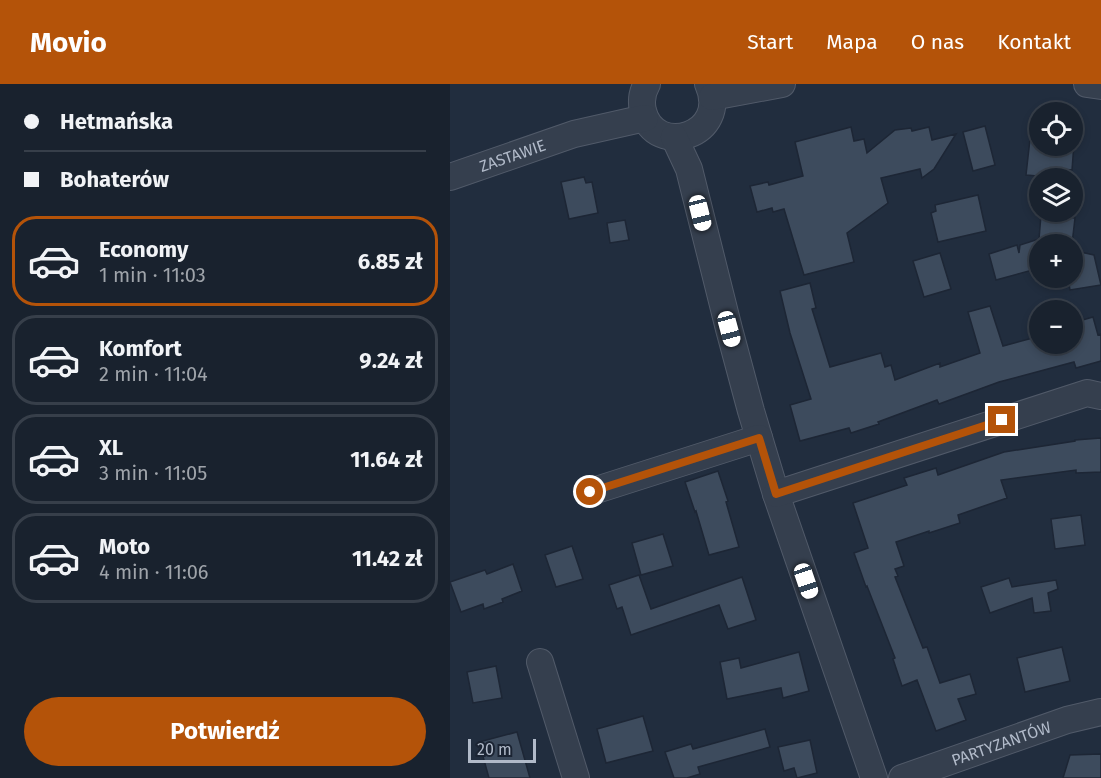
<!DOCTYPE html>
<html lang="pl">
<meta charset="utf-8">
<style>
:root{--surface:#19222e;--page:#222a36;--text:#f1f3f6;--muted:#9fa4aa;--line:#373f4a;--accent:#b45309}
body{margin:0;font-family:"Fira Sans",sans-serif;background:var(--page);color:var(--text);height:100vh;display:flex;flex-direction:column;font-size:22px;white-space:nowrap}
*{box-sizing:border-box;margin:0}
p{font-size:20px;color:var(--muted)}
.icon{flex:none;width:33px;height:33px;fill:none;stroke:currentColor;stroke-width:2;stroke-linecap:round;stroke-linejoin:round}
.map{position:relative;flex:1;overflow:hidden}
.side{display:flex;flex-direction:column;background:var(--surface);width:450px}
.side>*{flex:none}
.guide{display:grid;align-content:center;height:132px;padding:0 24px;background:var(--surface)}
.buttons{position:absolute;left:579px;top:18px;display:grid;gap:12px}
.buttons a{display:grid;place-items:center;width:54px;height:54px;border-radius:50%;background:var(--surface);box-shadow:0 3px 9px #0003,0 0 0 2px var(--line);font-size:30px}
.scale{position:absolute;left:18px;bottom:15px;width:68px;box-sizing:border-box;padding-left:6px;border:3px solid #b1bac9;border-top:0;font-size:16px;line-height:21px;white-space:nowrap;color:#b1bac9;-webkit-text-stroke:4px #1b2433;paint-order:stroke}
.end{position:absolute;width:27px;height:27px;margin:-14px;border:8px solid #b45309;background:#fff;box-shadow:0 0 0 3px #fff}
.from{border-radius:50%}
.car{position:absolute;width:18px;height:36px;margin:-18px -9px;border-radius:8px;box-shadow:0 0 4px 2px #0007;background:linear-gradient(#fff 24%,#345 0 40%,#fff 0 76%,#345 0 86%,#fff 0)}
.guide b{display:flex;align-items:center;gap:21px;height:57px;font-size:22px}
.guide b+b{border-top:2px solid var(--line)}
.guide i{width:15px;height:15px;background:var(--text)}
ul{padding:0;list-style:none}
li{display:flex;align-items:center;gap:18px;height:90px;margin:0 12px 9px;padding:0 12px;border:3px solid var(--line);border-radius:24px}
li div{flex:1}
li b{display:block;font-size:22px}
li em{font-style:normal;font-weight:700}
li.selected{border-color:var(--accent)}
li>.icon{width:54px;height:54px;stroke-width:1.5}
.cta{display:flex;gap:12px;margin-top:auto;padding:12px 24px}
.cta a{flex:1;height:69px;border-radius:36px;background:var(--accent);color:#fff;font-size:24px;font-weight:700;line-height:69px;text-align:center}
header{display:flex;align-items:center;gap:36px;box-sizing:border-box;height:84px;padding:0 30px;background:var(--accent);color:#fff}
header strong{font-size:28px}
nav{display:flex;gap:33px;margin-inline-start:auto;font-size:21px}
main{display:flex;flex:1;min-height:0}
.map>svg:first-child{display:block}
.building{fill:#3d4b5d;stroke:#1d2635;stroke-width:1.5}
.lines{fill:none;stroke-linecap:round;stroke-linejoin:round}
.minor-casing{stroke:#515a69;stroke-width:28}
.minor{stroke:#353f4e;stroke-width:26}
.route{stroke:#b45309;stroke-width:8}
.labels{text-anchor:middle;stroke-width:4.5;stroke-linejoin:round;paint-order:stroke}
.street-label{font-size:16px;fill:#b1bac9;stroke:#1b2433}
</style>
<header>
<strong>Movio</strong>
<nav><a>Start</a><a>Mapa</a><a>O nas</a><a>Kontakt</a></nav>
</header>
<main>
<section class="side">
<div class="guide">
<b><i class="from"></i>Hetmańska</b>
<b><i></i>Bohaterów</b>
</div>
<ul>
<li class="selected"><svg class="icon" aria-label="car" viewBox="0 0 24 24"><path d="M5 17H2v-5l4-1 3-4h7l3 4 3 1v5h-3M9 17h6M6 11h13"/><circle cx="7" cy="17" r="2"/><circle cx="17" cy="17" r="2"/></svg><div><b>Economy</b><p>1 min · 11:03</p></div><em>6.85 zł</em></li>
<li><svg class="icon" aria-label="car" viewBox="0 0 24 24"><path d="M5 17H2v-5l4-1 3-4h7l3 4 3 1v5h-3M9 17h6M6 11h13"/><circle cx="7" cy="17" r="2"/><circle cx="17" cy="17" r="2"/></svg><div><b>Komfort</b><p>2 min · 11:04</p></div><em>9.24 zł</em></li>
<li><svg class="icon" aria-label="car" viewBox="0 0 24 24"><path d="M5 17H2v-5l4-1 3-4h7l3 4 3 1v5h-3M9 17h6M6 11h13"/><circle cx="7" cy="17" r="2"/><circle cx="17" cy="17" r="2"/></svg><div><b>XL</b><p>3 min · 11:05</p></div><em>11.64 zł</em></li>
<li><svg class="icon" aria-label="car" viewBox="0 0 24 24"><path d="M5 17H2v-5l4-1 3-4h7l3 4 3 1v5h-3M9 17h6M6 11h13"/><circle cx="7" cy="17" r="2"/><circle cx="17" cy="17" r="2"/></svg><div><b>Moto</b><p>4 min · 11:06</p></div><em>11.42 zł</em></li>
</ul>
<div class="cta"><a>Potwierdź</a></div>
</section>
<div class="map">
<svg width="651" height="694" viewBox="0 0 651 694">
<rect width="100%" height="100%" fill="#212d3e"/>
<!-- building -->
<path class="building" d="M535,42l10,39 -22,6 -10,-39z
M401,43l3,14 10,-2 3,14 28,-23 16,-2 1,3 17,-4 3,13 24,-6 -22,35 -12,9 -2,-9 -39,9 7,25 -41,30 7,29 -50,13 -20,-66 -11,3 -1,-4 -15,4 -7,-26 18,-4 1,3 34,-9 -8,-34z
M580,55l10,1v6h32v-3h2l-2,27 -22,-2 -1,9 -23,-2z
M134,93l2,6 6,-1 6,31 -29,6 -8,-37z
M528,111l8,36 -48,11 -7,-29 5,-2 -1,-6z
M591,131l34,3 -3,26h-32v24l-44,12 -7,-26 28,-9 2,8 1,-8 19,-6z
M175,136l4,20 -19,3 -3,-20z
M630,163v5l14,3 7,30 -31,5 -2,-12h4v-30z
M490,169l11,36 -27,8 -11,-36z
M360,199l6,25 -4,1 18,58 51,-14 4,14 6,-2 4,15 45,-17v4l40,-14 -12,-41 22,-6 13,40 37,-10v8h32v-21l21,-6 5,18 3,-1v27l-25,7 -2,-6 -75,20 -60,22 -2,-4 -59,22 1,2 -28,9 -2,-5 -49,13 -10,-36 21,-6 -21,-66 -10,-42z
M651,354v34l-25,1v-3l-75,10 6,18 -49,17 2,8 -31,10v-2l-33,11 8,24 -9,3 3,7 -3,1 28,71 4,-1 13,36 30,-9 6,20 -18,5 8,21 -30,11 -19,-51 -15,6 -9,-27 2,-1 -28,-72 -1,1 -12,-34 14,-5 -15,-45 54,-18 -3,-7 32,-10 2,7 66,-23 71,-11v-1z
M268,387l10,30 -2,1 13,45 -30,8 -13,-44 -1,1 -10,-30z
M631,431l4,30 -30,4 -4,-30z
M213,450l10,32 -32,9 -9,-32z
M122,462l11,33 -27,8 -11,-32z
M63,480l9,27 -20,8 1,3 -19,7 -1,-5 -22,8 -11,-30 35,-12 2,4z
M189,491l12,34 91,-32 14,43 -28,9 -9,-24 -88,30 -9,-28 -5,2 -8,-24z
M559,494l3,9 44,-7 2,9 -10,4 3,18 -17,2 -2,-15 -42,15 -9,-26z
M612,563l8,34 -45,11 -8,-34z
M349,568l10,39 -26,7 -2,-10 -54,11 -7,-37 19,-4 2,10z
M46,582l6,32 -29,5 -6,-31z
M193,632l10,35 -47,12 -9,-34z
M315,645l5,18 -72,20 2,7 -13,4h-13l-9,-26 26,-8 2,5z
M67,648l13,46h-41l-10,-36z
M360,656l7,33 -20,5 -3,-10 -10,3 -6,-24z
M651,670v24h-38l7,-23z"/>
<g class="lines">
<!-- minor casing -->
<g class="minor-casing">
<g id="minor">
<path d="M197,0c-5,8 -6,18 -4,27 12,48 88,24 65,-27"/>
<path d="M637,0l14,2"/>
<path d="M262,13l70,-13"/>
<path d="M224,53l15,32 40,160 22,82 25,83 98,284"/>
<path id="s1" d="M0,93l124,-43 71,-16"/>
<path d="M140,408l169,-54"/>
<path d="M326,410l311,-101 14,3"/>
<path d="M90,578l36,116"/>
<path id="s2" d="M452,694l165,-58 34,-8"/>
</g>
</g>
<!-- minor -->
<use href="#minor" class="minor"/>
</g>
<g class="lines">
<!-- route -->
<path class="route" d="M140,408l169,-54 17,56 226,-74"/>
</g>
<g class="labels">
<!-- street labels -->
<g class="street-label">
<text dy="6" stroke="none"><textPath href="#s1" startOffset="66">ZASTAWIE</textPath></text>
<text dy="6" stroke="none"><textPath href="#s2" startOffset="105">PARTYZANTÓW</textPath></text>
</g>
</g>
</svg>
<div class="buttons">
<a><svg class="icon" aria-label="locate" viewBox="0 0 24 24"><circle cx="12" cy="12" r="6"/><path d="M12 2v4M12 18v4M2 12h4M18 12h4"/></svg></a>
<a><svg class="icon" aria-label="layers" viewBox="0 0 24 24"><path d="M12 4l9 5-9 5-9-5zM3 14l9 5 9-5"/></svg></a>
<a>+</a>
<a>−</a>
</div>
<div class="scale">20 m</div>
<i class="end from" style="left:140px;top:408px"></i>
<i class="end" style="left:552px;top:336px"></i>
<i class="car" style="left:250px;top:129px;rotate:166deg"></i>
<i class="car" style="left:279px;top:245px;rotate:165deg"></i>
<i class="car" style="left:356px;top:497px;rotate:161deg"></i>
</div>
</main>
